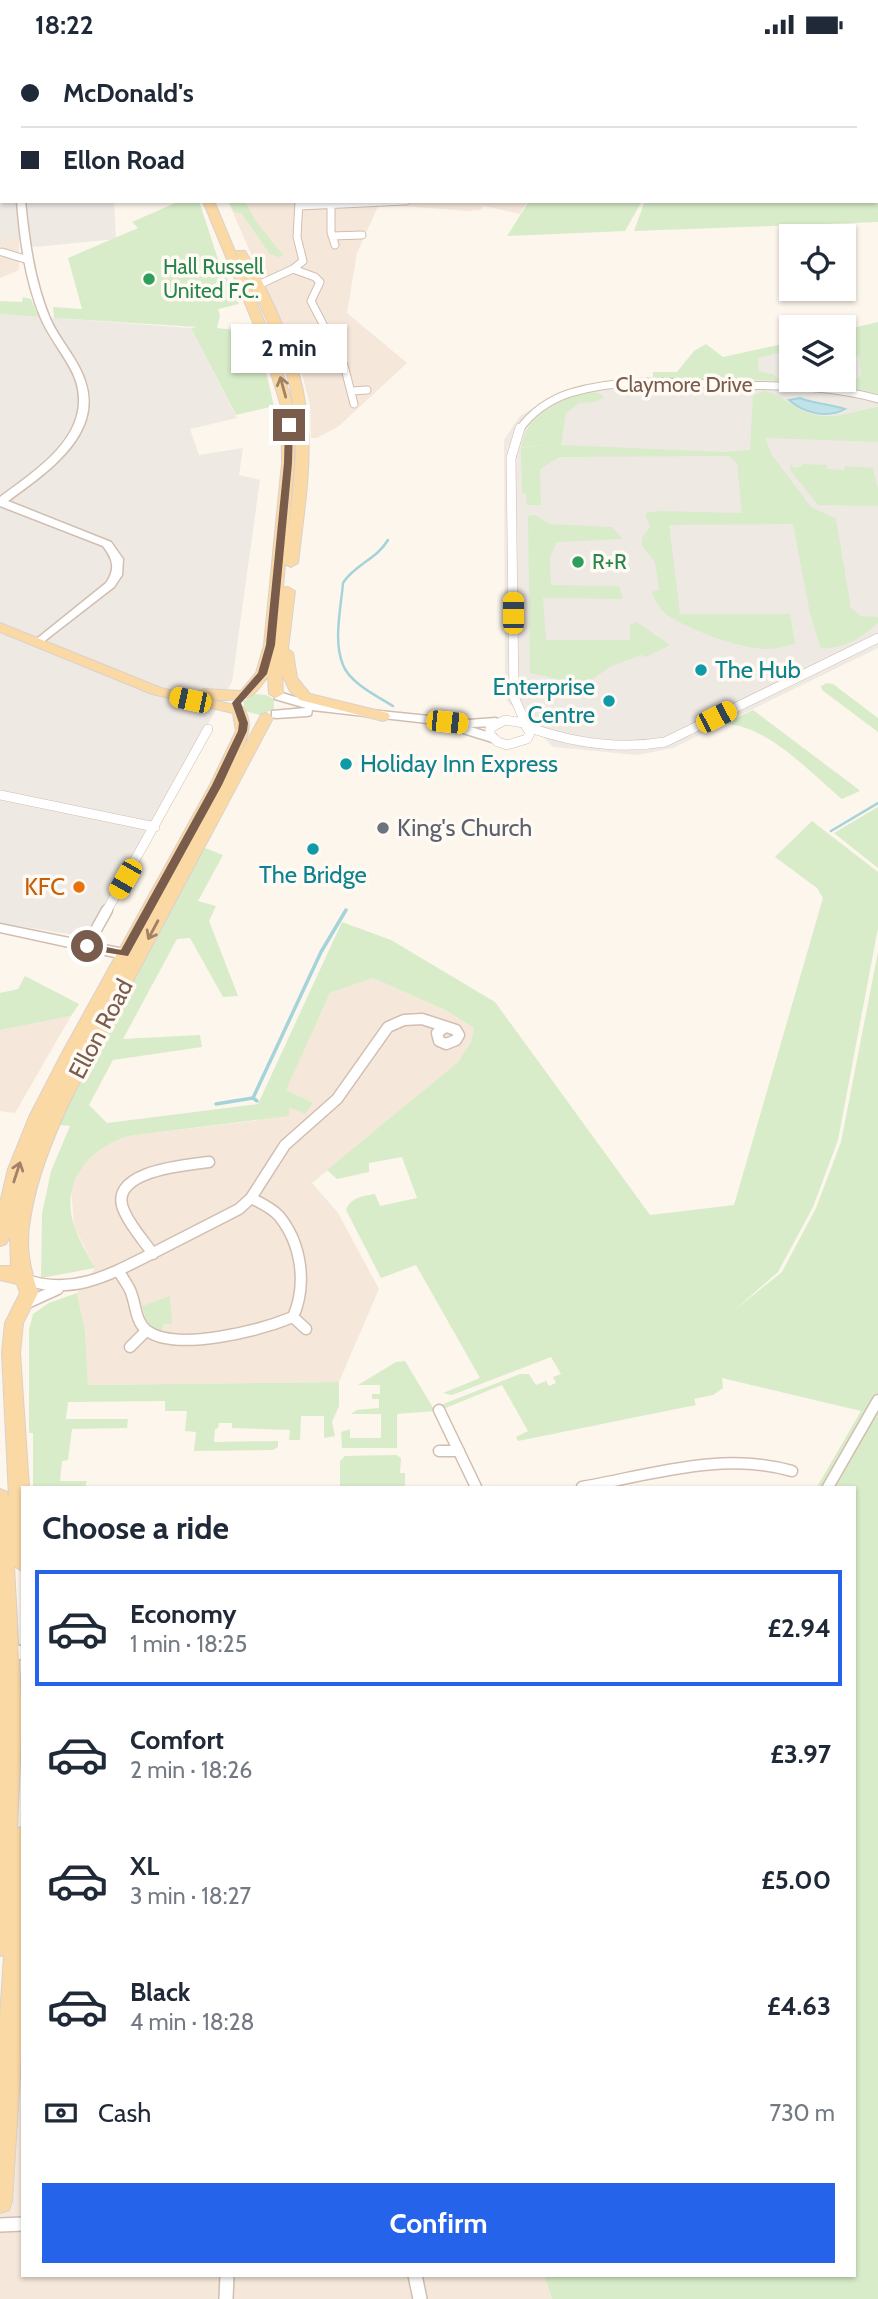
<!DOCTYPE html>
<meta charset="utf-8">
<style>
:root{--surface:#fff;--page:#f2f2f3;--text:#1f2937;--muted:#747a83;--line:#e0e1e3;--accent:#2563eb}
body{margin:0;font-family:Cabin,sans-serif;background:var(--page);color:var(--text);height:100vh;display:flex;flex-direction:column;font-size:26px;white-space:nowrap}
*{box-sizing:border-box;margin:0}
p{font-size:23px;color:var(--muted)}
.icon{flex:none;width:38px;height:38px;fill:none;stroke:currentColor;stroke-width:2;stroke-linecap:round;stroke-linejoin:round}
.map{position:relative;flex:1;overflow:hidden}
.side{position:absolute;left:21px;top:1437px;width:835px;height:791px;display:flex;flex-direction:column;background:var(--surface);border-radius:0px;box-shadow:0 2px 5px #0004}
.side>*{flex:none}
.top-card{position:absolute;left:0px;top:0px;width:878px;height:154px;box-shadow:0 2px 5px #0004;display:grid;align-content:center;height:154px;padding:0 21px;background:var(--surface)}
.fabs{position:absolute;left:779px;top:175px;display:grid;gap:14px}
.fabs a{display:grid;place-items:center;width:77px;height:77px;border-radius:0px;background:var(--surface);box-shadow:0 2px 5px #0004;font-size:35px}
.end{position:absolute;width:32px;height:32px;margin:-16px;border:9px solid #7a5c4d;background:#fff;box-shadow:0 0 0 4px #fff}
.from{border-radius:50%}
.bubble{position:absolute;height:49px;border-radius:0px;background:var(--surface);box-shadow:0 2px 5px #0004;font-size:23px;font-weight:700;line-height:49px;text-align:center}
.car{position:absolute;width:21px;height:42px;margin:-21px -10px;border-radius:9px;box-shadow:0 0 5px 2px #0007;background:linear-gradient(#f5c518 24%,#345 0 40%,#f5c518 0 76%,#345 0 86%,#f5c518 0)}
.top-card b{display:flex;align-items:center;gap:24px;height:66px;font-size:26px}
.top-card b+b{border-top:2px solid var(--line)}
.top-card i{width:18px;height:18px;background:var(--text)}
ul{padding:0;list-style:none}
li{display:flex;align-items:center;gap:21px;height:116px;margin:0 14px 10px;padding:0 7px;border:4px solid transparent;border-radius:0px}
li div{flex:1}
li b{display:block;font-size:26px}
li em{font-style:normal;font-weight:700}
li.selected{border-color:var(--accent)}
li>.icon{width:63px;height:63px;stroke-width:1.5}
h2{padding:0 21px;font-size:32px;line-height:84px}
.pay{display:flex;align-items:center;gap:18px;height:77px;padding:0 21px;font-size:26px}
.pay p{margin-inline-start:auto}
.cta{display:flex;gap:14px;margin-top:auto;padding:14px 21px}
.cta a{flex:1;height:80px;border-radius:0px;background:var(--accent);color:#fff;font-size:28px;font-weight:700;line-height:80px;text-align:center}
.status{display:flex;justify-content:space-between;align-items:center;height:49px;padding:0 35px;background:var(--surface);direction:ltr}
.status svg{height:19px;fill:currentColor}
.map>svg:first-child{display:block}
.residential{fill:#f5e8da}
.industrial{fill:#efe9e4}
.green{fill:#d8ecc9}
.water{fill:#bfe3e8;stroke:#a5d3da;stroke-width:2}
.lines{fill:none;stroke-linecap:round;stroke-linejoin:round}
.stream-far1{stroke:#a5d3da;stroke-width:2.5}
.stream{stroke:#a5d3da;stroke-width:3.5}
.minor-far3-casing{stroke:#d1beb0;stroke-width:9}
.minor-far2-casing{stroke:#d1beb0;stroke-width:10}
.minor-far1-casing{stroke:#d1beb0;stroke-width:13}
.minor-casing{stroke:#d1beb0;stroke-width:16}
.tertiary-casing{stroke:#d1beb0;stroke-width:3}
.primary-casing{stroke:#dad1cd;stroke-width:2}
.minor-far3{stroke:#fff;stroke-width:7}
.minor-far2{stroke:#fff;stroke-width:9}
.minor-far1{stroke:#fff;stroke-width:10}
.minor{stroke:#fff;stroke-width:13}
.tertiary{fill:#fff;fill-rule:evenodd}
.primary{fill:#fbd9a5;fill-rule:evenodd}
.oneway{stroke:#a18267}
.route{fill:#7a5c4d}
.leisure-dot{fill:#2e9e5b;stroke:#fffaf3;stroke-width:2.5}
.culture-dot{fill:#0f9aa8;stroke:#fffaf3;stroke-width:2.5}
.worship-dot{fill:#6b7280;stroke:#fffaf3;stroke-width:2.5}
.food-dot{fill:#e8710a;stroke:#fffaf3;stroke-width:2.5}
.labels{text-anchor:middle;stroke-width:7;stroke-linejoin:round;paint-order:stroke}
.far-leisure-label{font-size:21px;fill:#27864d;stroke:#fffaf3;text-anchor:start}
.far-street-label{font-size:21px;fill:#7a5c4d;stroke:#fffaf3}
.culture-label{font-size:24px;fill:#0d838f;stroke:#fffaf3;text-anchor:start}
.worship-label{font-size:24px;fill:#5b616d;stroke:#fffaf3;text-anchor:start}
.food-label{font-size:24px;fill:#c56008;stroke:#fffaf3;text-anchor:end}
.street-label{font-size:24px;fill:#7a5c4d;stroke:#fffaf3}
</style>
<div class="status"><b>18:22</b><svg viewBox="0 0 49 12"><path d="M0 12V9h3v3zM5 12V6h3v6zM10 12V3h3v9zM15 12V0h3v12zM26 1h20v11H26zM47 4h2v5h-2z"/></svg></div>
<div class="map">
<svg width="878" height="2250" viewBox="0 0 878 2250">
<rect width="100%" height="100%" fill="#fdf6ec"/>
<!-- residential -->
<path class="residential" d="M268,0h280l8,2h-289z
M228,152h299l-7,13 -36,-8 -4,4 -14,1 -87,-7 -22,49 -10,60 60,50 -68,63 -22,12h-6l-1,-33 -10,-39z
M0,188l19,3v30l-19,8z
M373,929l72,32 29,18 -3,14 -13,20 -146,121 26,30 41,76 -40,93 -251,3 -3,-54 -8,-38 18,-25 -21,-42 -3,-38 12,-25 28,-22 17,-5 132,-16 25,-29 45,-98z
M71,967l-56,97 -15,-2v-81z
M23,1788v438h521l8,24h-552v-98z"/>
<!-- industrial -->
<path class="industrial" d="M0,6l2,146h112l2,38 -81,8 -16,-7 -19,-3z
M0,265l191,14 46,90 -47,11 9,26 44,-7 -4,27 21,5 -28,202 -146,255 -86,-14z
M791,301v30h53v-26l15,3 2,20 -9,6h-11v3l37,8v254l-205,100 -36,7 -84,-8 -46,-46 -2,-9 -1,-252 16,-24 28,-17 34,-13 71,-8 126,3 -6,-7 -14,-3 -1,-13z"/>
<!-- green -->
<path class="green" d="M558,0h320v173l-244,9 11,-30h232v-150z
M180,152h19l18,55 22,48 -21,5 2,7 -3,12 34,4 14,36 9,38 -38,9 -45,-87 6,-1 -143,-9 -1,-11 29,2 -14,-51 70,-30 -6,-6z
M229,152h16l10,19 28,35 -4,2 -9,-3 -29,-41 -7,-1z
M529,152h113l-17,30 -118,5z
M23,248l8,2 8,18 -39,-3v-13l22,1z
M878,273v72l-37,-8 -1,-3 12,-1 9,-6 -2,-19 -15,-3v-24z
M791,293v8l-33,8 1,13 14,3 8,7 -128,-3v-6h24l17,-21 12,-7 17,13z
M763,342c14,1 32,18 49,23 23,7 44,-4 66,-7v35l-113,-4 7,17 39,52 25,12 15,89 10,8 17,1v6c-18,15 -32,26 -57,25l-11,-34 -17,-90 -124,1 11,89h110l5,30c-9,2 -19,5 -28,5 -27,0 -77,-19 -100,-34 -7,-5 -12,-14 -15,-23l7,-2 -4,-28 -13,-16v-7l8,-13 -4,-8v-5l14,-2 82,2 -5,-50 -9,-7 -168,1 -20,12 1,36h-14l-1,-10 -4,-3 -1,-44 24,-3 -24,2c3,-12 6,-21 15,-29 11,-12 55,-36 68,-21l-9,5 -15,1 -14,10 -5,32 165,7 24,-2 3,-54z
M791,415l3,4 9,-2 -1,-2 25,1v4l17,1 1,-4 28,2 5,20v18l-60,-1 -28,-35z
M535,466l15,9 62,3 11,12 -66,3 -7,15 1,28 68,1 4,13 -80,-1 3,42h82l2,-2v-13l7,-3 33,23 -24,12 -5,-2 -31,12 -26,18 -54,-12 -2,-157z
M827,634l6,1 45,34v14l-56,-42 -1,-4z
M255,645l11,1 8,4v10l-14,6 -15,-4 -2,-10z
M753,661l101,76 6,5 -18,8c-33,-27 -74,-74 -118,-75z
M878,758v61l-44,-35z
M812,772l66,51v56l-40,212 -25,67 -35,65 -42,37 46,-37 34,-64 25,-66 37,-190v1347h-326l-8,-24h310v-788h-37l44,-76 -139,-33 1,10 -10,7 -19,4 2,6 -178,36 -2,-4 12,-6 -26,-46 -59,24v-5l77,-30h9l7,11 10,-4 3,5 7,-3 -3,-6 8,-3 -10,-17 -99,38 -9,-2 37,-15 -64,-113 -35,13 -35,-68c5,-13 17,-14 29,-16l5,12 37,-8 -15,-41 -33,6v9l-32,7 -10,-9 131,-108 13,-20 3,-14 -29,-18 -72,-32 -43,15 -44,97 27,13 -8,11 -16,-7v9l-161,20c-41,13 -69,48 -53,92 5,14 13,27 20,40l-54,10 1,-64 9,-43 19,-45 -12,-1 147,-277 18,7 -25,46 18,5 -7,15 29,75 -15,1 -33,-59 -13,1 -54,100 77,-4 2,12 -89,13 -24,45 18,18 151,-19 84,-182 49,18 104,62 155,213 84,-10 89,-307 -6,-10 -42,-31z
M25,927l54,28 -8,12 -71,14v-37l18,-4z
M77,1244l8,38 3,54 251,-3v24l-7,16 3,14 -11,2v-22h-23l-1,24h-11l1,-10 -58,-2v-5h-13l-1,5 -3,1 -1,13 64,-1v6l-5,3 -79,1 2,-19 -11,-1 2,-20h-22v-10l-97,1 -2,17h62l-1,9 -55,1 -4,31 -6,1 -2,20h27l-2,6h-52v-54h-4v-103l4,-16 16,-11z
M170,1247l2,28h-8l-3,8 -13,-6 -6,-20z
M405,1312l30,50 -38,3v34h-55l-1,-16 9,-3v9h31v-24h-30l6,-4 22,-2v-9h-7v-5h8v-9h-22l38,-23z
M396,1406l5,3 -1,15h5v14h-65v-26l5,-5z"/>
<!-- water -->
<path class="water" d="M800,349c15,6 29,6 45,11 -18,10 -41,4 -56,-9z"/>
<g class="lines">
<!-- stream-far1 -->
<path class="stream-far1" d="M388,491c-11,19 -34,25 -45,43 -2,25 -10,58 0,82 7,18 34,31 50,41
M831,782l47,-28"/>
<!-- stream -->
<path class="stream" d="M257,1052l-4,-3 68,-146 25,-42
M216,1055l37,-6"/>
<!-- minor-far3 casing -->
<g class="minor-far3-casing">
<path id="minor-far3" d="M383,0l6,2
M473,2h15
M331,155v28l4,13
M299,157l107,-5
M332,187l30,-1
M2,203l26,8
M293,220l22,8 5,5 -9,19 33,64 10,39
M256,237l37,-17 10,-8 -6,-24 2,-36
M310,312l31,-3
M352,342l15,-1
M519,381c12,-17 30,-30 51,-37 55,-17 114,-10 170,-8 47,1 92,1 138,14"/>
</g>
<!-- minor-far2 casing -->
<g class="minor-far2-casing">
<path id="minor-far2" d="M520,379l-9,30 3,239 13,29
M505,671l19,3 6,10 -3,6 -20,6 -9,-3 -8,-7v-7z
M528,678c45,16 90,23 137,15l213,-104
M0,746l155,32
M106,863l102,-183"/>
</g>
<!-- minor-far1 casing -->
<g class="minor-far1-casing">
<path id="minor-far1" d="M87,897l20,-36
M153,1205c-9,-13 -21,-26 -28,-41 -22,-42 61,-48 84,-51
M119,1223c4,6 8,12 11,18 6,13 5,31 16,40 30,23 115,0 147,-13 14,-32 9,-73 -14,-101 -7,-8 -18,-13 -28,-18
M24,1230c50,18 89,-6 133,-28 27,-14 55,-28 82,-42l12,-11 34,-53 52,-46 51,-72 16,-7 18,-1 34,11 3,5 -3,5 -10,4 -7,-3 -2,-8 8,-6
M25,1255l33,-15
M293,1268l13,12
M130,1298l16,-16
M439,1361l37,77
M439,1402h20
M582,1438c68,-12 142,-36 210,-16
M828,1438l50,-87"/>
</g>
<!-- minor casing -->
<g class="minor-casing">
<path id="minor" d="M0,1607l23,-4
M0,2176l23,-1
M415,2226l5,24
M226,2250l1,-24"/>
</g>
<!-- tertiary casing -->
<g class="tertiary-casing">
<path id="tertiary" d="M116,0h8l-9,2z
M17,152h8c4,39 9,78 24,115 9,23 29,42 36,65 19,54 -40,93 -77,120l103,41 12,17 -1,16 -8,12 -76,59 -4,-1v-4l72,-58c10,-14 7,-24 -3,-37l-103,-40v-9c36,-27 93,-62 76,-116 -7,-21 -27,-42 -36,-65 -15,-37 -20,-76 -23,-115z
M279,643l42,13 147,15 28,-2 6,4 -6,4 -25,1 25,8 2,3 -6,4 -29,-9 -2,-3 2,-3 -151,-17 -1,5 -4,1 -31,2 -4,-1v-6l34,-3 -31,-9v-6z
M0,875l124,25 6,5 -6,5 -124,-27z"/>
</g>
<!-- primary casing -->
<g class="primary-casing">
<path id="primary" d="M240,0h10l-11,2z
M203,152h11l61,146 18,59 1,57 -6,70c5,-40 11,-82 6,-124 -7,-55 -35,-106 -59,-156l2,-2h8c31,52 59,116 63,177 3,45 -5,90 -10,135l-7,4 -6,-3 -2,24 5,-1 7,4 -7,58 5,4 4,25 13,16 78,19 2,3 -2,3 -5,2 -83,-21 -10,-9 -8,-16 1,19 -7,4 -7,-4 -1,-17c-5,5 -10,14 -16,18 -11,7 -45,7 -55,-2l7,-4 37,2 15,-18 8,-28 18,-182 -1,-57 -18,-59z
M0,574l161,65 82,19c12,18 3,33 -5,51l23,-43 5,-2 7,5c-48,91 -97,182 -145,273 -36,68 -87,153 -98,229 -5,27 0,48 8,73l-15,30 -3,30 9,134h-6v85l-9,-6 8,150 -5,113 6,-3v200l-11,175 -3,9 -9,3v-196l4,-62 -4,1v-467l7,3 2,5 -7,-144 3,-30 15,-30 -3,-9 -17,-4v-14h11l-1,-30 -4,8 -6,2v-43l8,-34 21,-52 33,-64 148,-268 26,-54 -3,-18 -81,-19 -152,-62z"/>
</g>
<!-- minor-far3 -->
<use href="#minor-far3" class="minor-far3"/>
<!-- minor-far2 -->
<use href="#minor-far2" class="minor-far2"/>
<!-- minor-far1 -->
<use href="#minor-far1" class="minor-far1"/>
<!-- minor -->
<use href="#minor" class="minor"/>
<!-- tertiary -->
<use href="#tertiary" class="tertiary"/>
<!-- primary -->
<use href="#primary" class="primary"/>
</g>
<!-- one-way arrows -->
<defs><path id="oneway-shaft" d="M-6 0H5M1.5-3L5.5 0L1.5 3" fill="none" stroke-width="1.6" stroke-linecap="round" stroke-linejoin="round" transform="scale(1.75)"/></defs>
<g class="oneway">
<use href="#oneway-shaft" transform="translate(283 338) rotate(-105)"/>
<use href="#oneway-shaft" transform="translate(153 881) rotate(118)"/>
<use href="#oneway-shaft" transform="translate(17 1123) rotate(-72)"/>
</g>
<!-- route -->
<path class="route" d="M289,373l4,3 -1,38 -17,182 -8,29 -26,29 7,20 -1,8 -25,54 -94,171 -45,-7 -2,-3 6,-3 34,7 91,-165 26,-54 1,-8 -7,-20 26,-30 8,-28 18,-182 1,-38z"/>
<!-- markers -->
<g class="leisure-dot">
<circle cx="149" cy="230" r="7"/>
<circle cx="578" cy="513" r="7"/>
</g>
<g class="culture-dot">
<circle cx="701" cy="621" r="7"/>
<circle cx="609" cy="652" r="7"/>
<circle cx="346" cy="715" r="7"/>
<circle cx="313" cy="800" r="7"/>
</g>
<circle class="worship-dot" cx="383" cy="779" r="7"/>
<circle class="food-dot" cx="79" cy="838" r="7"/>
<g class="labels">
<!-- far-leisure labels -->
<g class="far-leisure-label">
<text x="163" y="225">Hall Russell<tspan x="163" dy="24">United F.C.</tspan></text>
<text x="592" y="520">R+R</text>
</g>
<!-- far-street labels -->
<g class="far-street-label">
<text x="684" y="343">Claymore Drive</text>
</g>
<!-- culture labels -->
<g class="culture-label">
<text x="715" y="629">The Hub</text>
<text x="595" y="646" text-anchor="end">Enterprise<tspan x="595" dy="28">Centre</tspan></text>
<text x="360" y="723">Holiday Inn Express</text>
<text x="313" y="834" text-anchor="middle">The Bridge</text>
</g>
<!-- worship labels -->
<g class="worship-label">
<text x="397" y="787">King's Church</text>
</g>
<!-- food labels -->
<g class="food-label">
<text x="65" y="846">KFC</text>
</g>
<!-- street labels -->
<g class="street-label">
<text transform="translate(101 980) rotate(-62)" y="8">Ellon Road</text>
</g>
</g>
</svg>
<div class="fabs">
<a><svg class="icon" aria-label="locate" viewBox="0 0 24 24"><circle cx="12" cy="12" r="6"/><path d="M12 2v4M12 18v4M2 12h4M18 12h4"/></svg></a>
<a><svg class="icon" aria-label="layers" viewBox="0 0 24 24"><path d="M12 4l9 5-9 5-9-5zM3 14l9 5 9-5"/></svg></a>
</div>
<i class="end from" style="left:87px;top:897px"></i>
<i class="end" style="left:289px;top:376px"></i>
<div class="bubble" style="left:231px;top:275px;width:116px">2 min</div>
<i class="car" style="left:513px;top:564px;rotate:0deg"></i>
<i class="car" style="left:190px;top:651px;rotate:282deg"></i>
<i class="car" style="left:716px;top:668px;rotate:63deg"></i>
<i class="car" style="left:447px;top:673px;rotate:96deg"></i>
<i class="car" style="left:125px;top:830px;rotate:210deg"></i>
<div class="top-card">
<b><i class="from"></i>McDonald's</b>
<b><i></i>Ellon Road</b>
</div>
<section class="side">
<h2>Choose a ride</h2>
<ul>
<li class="selected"><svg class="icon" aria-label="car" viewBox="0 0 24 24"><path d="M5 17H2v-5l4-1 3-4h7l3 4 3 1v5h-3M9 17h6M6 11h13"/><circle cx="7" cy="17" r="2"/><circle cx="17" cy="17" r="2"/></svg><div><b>Economy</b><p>1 min · 18:25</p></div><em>£2.94</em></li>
<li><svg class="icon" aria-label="car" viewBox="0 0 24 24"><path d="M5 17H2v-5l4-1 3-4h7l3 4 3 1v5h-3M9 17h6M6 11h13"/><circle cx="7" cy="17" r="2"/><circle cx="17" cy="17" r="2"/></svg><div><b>Comfort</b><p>2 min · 18:26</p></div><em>£3.97</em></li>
<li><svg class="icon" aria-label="car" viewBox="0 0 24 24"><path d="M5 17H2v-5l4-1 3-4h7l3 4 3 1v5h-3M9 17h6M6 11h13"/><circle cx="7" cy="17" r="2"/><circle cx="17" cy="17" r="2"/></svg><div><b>XL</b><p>3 min · 18:27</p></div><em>£5.00</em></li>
<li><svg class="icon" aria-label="car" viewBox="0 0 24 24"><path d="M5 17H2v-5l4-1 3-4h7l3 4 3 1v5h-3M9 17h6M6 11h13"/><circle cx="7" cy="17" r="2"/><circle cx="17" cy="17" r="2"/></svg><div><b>Black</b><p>4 min · 18:28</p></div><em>£4.63</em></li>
</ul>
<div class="pay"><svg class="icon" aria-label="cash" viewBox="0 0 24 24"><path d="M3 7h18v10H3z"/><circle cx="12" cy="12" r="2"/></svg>Cash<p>730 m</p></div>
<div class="cta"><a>Confirm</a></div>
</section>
</div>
